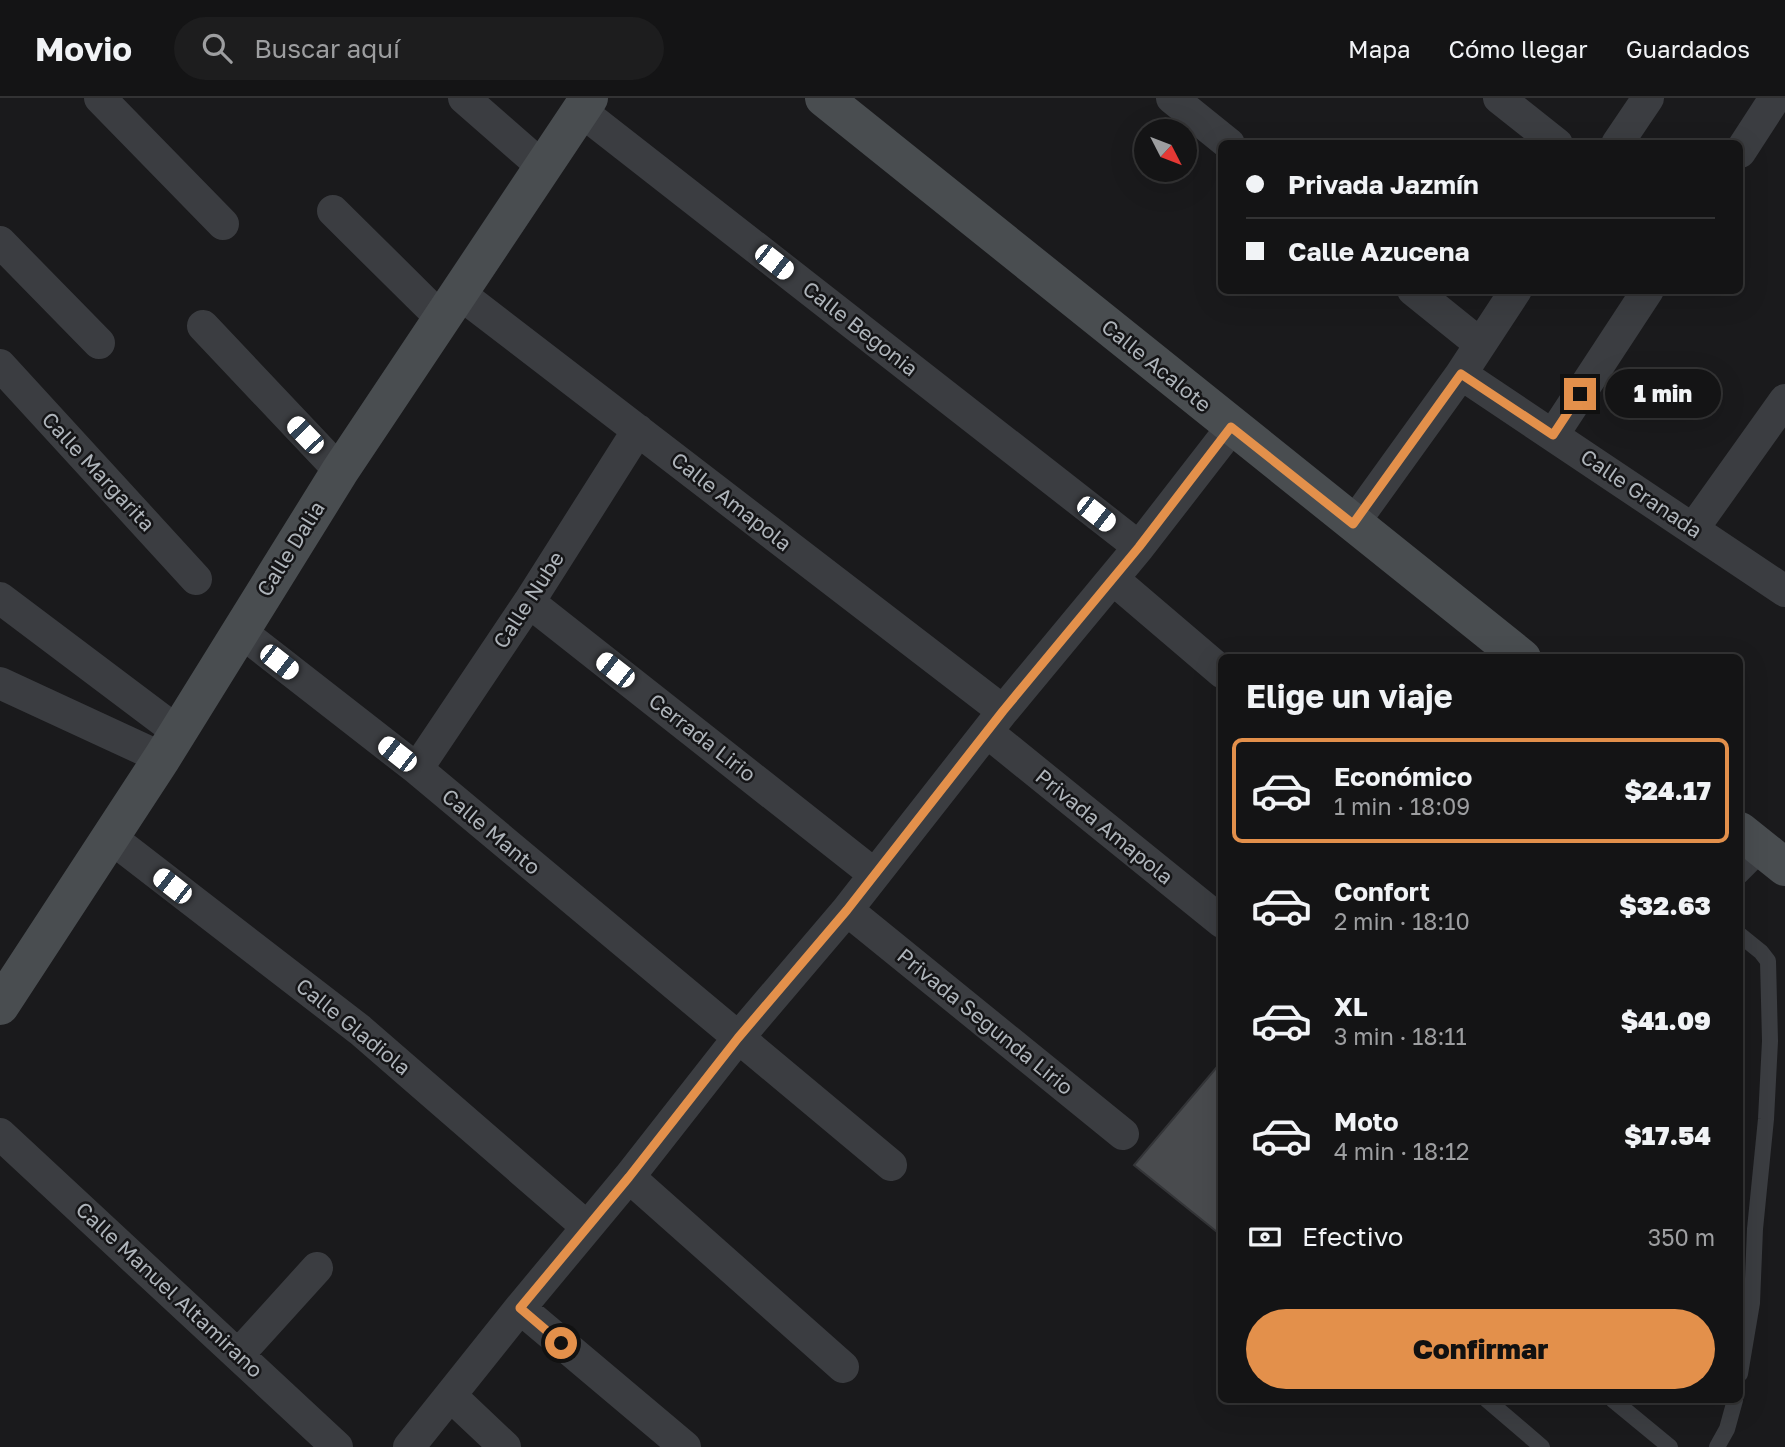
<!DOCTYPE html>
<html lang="es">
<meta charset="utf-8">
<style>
:root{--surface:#141415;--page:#1d1d1e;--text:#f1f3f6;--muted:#9d9ea0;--line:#333334;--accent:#e3904b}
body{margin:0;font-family:"Golos Text",sans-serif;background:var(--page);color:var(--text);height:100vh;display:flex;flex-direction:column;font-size:26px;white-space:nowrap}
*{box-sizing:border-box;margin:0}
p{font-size:23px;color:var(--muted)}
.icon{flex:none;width:38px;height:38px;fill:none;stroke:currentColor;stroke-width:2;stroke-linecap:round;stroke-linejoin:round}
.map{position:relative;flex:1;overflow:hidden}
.details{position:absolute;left:1218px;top:556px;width:525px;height:749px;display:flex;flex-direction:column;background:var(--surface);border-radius:10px;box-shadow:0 7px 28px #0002,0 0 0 2px var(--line)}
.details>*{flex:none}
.guide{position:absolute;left:1218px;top:42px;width:525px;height:154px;border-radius:10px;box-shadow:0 7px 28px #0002,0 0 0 2px var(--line);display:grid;align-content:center;height:154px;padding:0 28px;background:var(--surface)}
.needle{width:46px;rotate:132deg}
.tools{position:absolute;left:1134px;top:21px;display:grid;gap:14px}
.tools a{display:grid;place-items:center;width:63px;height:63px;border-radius:50%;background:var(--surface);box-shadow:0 7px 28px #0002,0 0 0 2px var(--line);font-size:35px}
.end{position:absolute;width:32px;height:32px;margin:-16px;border:9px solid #e3904b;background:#111;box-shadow:0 0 0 4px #111}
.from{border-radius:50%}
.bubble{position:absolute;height:49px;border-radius:24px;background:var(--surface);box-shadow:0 7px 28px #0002,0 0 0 2px var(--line);font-size:23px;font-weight:800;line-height:49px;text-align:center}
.car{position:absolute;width:21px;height:42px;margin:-21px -10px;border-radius:9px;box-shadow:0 0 5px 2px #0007;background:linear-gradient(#fff 24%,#345 0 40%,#fff 0 76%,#345 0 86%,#fff 0)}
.guide b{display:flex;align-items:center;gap:24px;height:66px;font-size:26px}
.guide b+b{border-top:2px solid var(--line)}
.guide i{width:18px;height:18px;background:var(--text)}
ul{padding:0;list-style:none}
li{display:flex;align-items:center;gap:21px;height:105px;margin:0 14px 10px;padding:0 14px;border:4px solid transparent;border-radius:10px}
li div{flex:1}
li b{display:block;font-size:26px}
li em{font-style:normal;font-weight:800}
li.active{border-color:var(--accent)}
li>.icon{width:63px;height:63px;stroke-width:1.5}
h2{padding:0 28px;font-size:32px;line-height:84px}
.pay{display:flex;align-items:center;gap:18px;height:77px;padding:0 28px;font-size:26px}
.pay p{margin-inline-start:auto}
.action{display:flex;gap:14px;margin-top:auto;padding:14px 28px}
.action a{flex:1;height:80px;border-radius:42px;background:var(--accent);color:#111;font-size:28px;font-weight:800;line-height:80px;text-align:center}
header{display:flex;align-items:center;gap:42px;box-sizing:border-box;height:98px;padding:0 35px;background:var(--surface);border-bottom:2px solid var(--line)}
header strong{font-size:33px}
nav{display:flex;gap:38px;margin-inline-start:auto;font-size:24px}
.search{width:490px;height:63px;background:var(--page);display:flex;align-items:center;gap:18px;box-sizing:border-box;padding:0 24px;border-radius:38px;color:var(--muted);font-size:26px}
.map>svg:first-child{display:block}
.building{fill:#494b4e;stroke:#343538;stroke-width:2}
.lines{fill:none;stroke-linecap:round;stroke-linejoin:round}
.lane{stroke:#3b3d41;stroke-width:16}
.street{stroke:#3b3d41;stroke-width:32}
.secondary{stroke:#494d50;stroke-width:38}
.route{stroke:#e3904b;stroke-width:9}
.labels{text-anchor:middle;stroke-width:5;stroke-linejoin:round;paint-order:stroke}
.street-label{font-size:21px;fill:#aeb4ba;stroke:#151517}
</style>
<header>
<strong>Movio</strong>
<div class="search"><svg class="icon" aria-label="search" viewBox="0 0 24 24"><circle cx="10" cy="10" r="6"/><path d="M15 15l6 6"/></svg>Buscar aquí</div>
<nav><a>Mapa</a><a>Cómo llegar</a><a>Guardados</a></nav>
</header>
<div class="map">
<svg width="1785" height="1349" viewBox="0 0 1785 1349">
<rect width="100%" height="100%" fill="#1a1a1c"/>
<!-- building -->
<path class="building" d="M1222,963v175l-88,-71z"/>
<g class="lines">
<!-- lane -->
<path class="lane" d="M1740,778l25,-25
M1740,837l21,17 7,9 2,80 -4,78 -11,110 -3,74 -12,71
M1487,1302l55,47
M1613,1302l57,47
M1717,1349l10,-18 8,-29"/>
<!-- street -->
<path class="street" d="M100,0l123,126
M464,0l80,70
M1172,0l57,46
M1499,0l58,46
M581,13l558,436
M1617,46l31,-46
M1740,54l35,-54
M333,113l108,107
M0,144l99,101
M1413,192l67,54
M459,195l544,418
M203,228l137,145
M0,267l196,214
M1461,276l324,217
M1553,337l95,-145
M1353,426l108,-150 55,-84
M1693,431l92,-129
M1113,481l109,93
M0,500l178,134
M529,504l345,272
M240,533l177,138 474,396
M0,585l162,75
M987,634l235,190
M417,671l112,-167 109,-172
M110,739l250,193 227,197
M847,812l276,224
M0,1036l337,313
M629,1079l214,190
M520,1210l165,139
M239,1256l78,-86
M451,1298l54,51
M409,1349l111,-139 109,-131 109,-139 109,-128 156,-199 136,-164 93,-120"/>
<!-- secondary -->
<path class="secondary" d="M824,0l698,560
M1740,733l45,36
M0,908l162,-248 178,-287 249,-373"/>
</g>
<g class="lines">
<!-- route -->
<path class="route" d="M561,1245l-41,-35 109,-131 109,-139 109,-128 156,-199 136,-164 92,-120 122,97 108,-150 92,61 27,-41"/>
</g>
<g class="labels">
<!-- street labels -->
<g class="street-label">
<text transform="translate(860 231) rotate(38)" y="7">Calle Begonia</text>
<text transform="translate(1156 268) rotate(39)" y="7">Calle Acalote</text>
<text transform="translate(98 374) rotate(47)" y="7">Calle Margarita</text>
<text transform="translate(1641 396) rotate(34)" y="7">Calle Granada</text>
<text transform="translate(731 404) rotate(38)" y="7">Calle Amapola</text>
<text transform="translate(291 451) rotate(-58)" y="7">Calle Dalia</text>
<text transform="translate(529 502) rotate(-57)" y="7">Calle Nube</text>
<text transform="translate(702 640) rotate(38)" y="7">Cerrada Lirio</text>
<text transform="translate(1104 729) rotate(39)" y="7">Privada Amapola</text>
<text transform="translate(491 734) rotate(40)" y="7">Calle Manto</text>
<text transform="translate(985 924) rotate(39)" y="7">Privada Segunda Lirio</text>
<text transform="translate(353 929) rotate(39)" y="7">Calle Gladiola</text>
<text transform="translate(169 1192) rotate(43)" y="7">Calle Manuel Altamirano</text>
</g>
</g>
</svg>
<div class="tools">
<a><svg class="needle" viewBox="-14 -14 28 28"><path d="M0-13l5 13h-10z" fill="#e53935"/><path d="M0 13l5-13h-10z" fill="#9d9ea0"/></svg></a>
</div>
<i class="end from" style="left:561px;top:1245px"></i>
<i class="end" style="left:1580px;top:296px"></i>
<div class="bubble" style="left:1605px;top:271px;width:116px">1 min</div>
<i class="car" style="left:774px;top:164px;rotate:128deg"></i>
<i class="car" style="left:305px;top:337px;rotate:316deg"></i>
<i class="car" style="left:1096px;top:416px;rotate:128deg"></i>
<i class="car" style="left:279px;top:564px;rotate:128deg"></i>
<i class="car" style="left:615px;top:572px;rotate:308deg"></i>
<i class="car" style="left:397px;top:656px;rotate:308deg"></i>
<i class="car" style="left:172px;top:788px;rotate:308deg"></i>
<div class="guide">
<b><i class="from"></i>Privada Jazmín</b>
<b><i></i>Calle Azucena</b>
</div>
<section class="details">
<h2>Elige un viaje</h2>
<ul>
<li class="active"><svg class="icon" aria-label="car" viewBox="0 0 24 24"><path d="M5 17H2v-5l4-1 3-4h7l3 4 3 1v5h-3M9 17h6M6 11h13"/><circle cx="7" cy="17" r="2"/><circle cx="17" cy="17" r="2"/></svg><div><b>Económico</b><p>1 min · 18:09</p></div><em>$24.17</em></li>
<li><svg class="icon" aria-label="car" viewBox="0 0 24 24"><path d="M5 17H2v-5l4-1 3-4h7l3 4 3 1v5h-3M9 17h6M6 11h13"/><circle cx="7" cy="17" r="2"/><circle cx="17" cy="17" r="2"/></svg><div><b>Confort</b><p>2 min · 18:10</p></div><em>$32.63</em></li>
<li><svg class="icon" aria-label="car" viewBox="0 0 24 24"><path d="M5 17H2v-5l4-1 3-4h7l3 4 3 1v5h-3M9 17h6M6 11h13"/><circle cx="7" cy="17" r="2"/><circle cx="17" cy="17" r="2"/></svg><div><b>XL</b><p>3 min · 18:11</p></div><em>$41.09</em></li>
<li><svg class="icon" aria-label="car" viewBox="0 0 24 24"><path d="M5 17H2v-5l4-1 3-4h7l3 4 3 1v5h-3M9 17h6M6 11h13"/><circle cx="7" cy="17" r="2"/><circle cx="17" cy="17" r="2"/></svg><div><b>Moto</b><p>4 min · 18:12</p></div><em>$17.54</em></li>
</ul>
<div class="pay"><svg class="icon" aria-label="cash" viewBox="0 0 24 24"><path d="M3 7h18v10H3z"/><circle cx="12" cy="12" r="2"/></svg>Efectivo<p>350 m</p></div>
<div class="action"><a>Confirmar</a></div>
</section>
</div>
